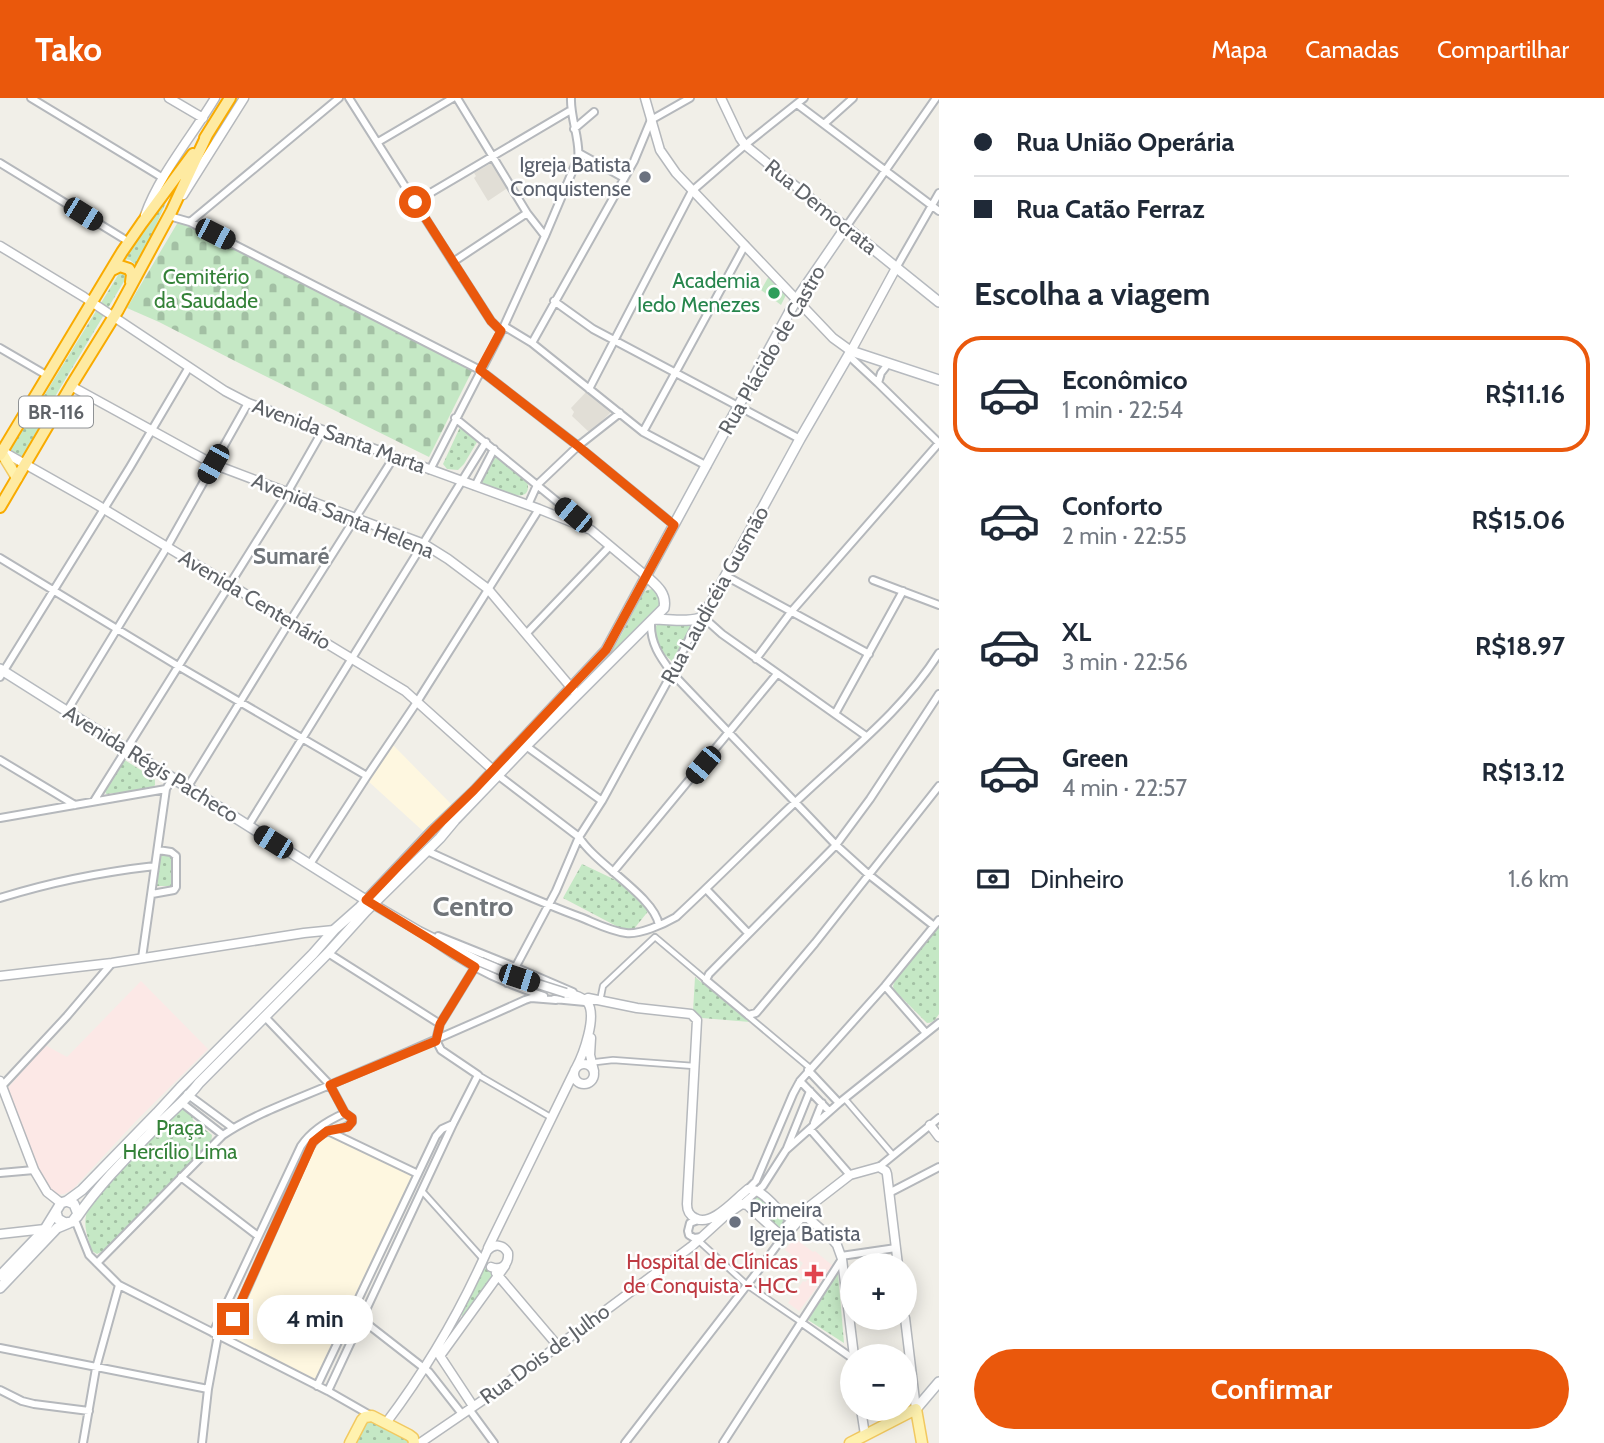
<!DOCTYPE html>
<html lang="pt">
<meta charset="utf-8">
<style>
:root{--surface:#fff;--page:#f2f2f3;--text:#1f2937;--muted:#747a83;--line:#e0e1e3;--accent:#ea580c}
body{margin:0;font-family:Cabin,sans-serif;background:var(--page);color:var(--text);height:100vh;display:flex;flex-direction:column;font-size:26px;white-space:nowrap}
*{box-sizing:border-box;margin:0}
p{font-size:23px;color:var(--muted)}
.icon{flex:none;width:38px;height:38px;fill:none;stroke:currentColor;stroke-width:2;stroke-linecap:round;stroke-linejoin:round}
.map{position:relative;flex:1;overflow:hidden}
.panel{display:flex;flex-direction:column;background:var(--surface);width:665px}
.panel>*{flex:none}
.top-card{display:grid;align-content:center;height:154px;padding:0 35px;background:var(--surface)}
.buttons{position:absolute;left:840px;top:1155px;display:grid;gap:14px}
.buttons a{display:grid;place-items:center;width:77px;height:77px;border-radius:50%;background:var(--surface);box-shadow:0 4px 18px #0003;font-size:35px}
.end{position:absolute;width:32px;height:32px;margin:-16px;border:9px solid #ea580c;background:#fff;box-shadow:0 0 0 4px #fff}
.from{border-radius:50%}
.bubble{position:absolute;height:49px;border-radius:24px;background:var(--surface);box-shadow:0 4px 18px #0003;font-size:23px;font-weight:700;line-height:49px;text-align:center}
.car{position:absolute;width:21px;height:42px;margin:-21px -10px;border-radius:9px;box-shadow:0 0 5px 2px #0007;background:linear-gradient(#222 24%,#8ab4d8 0 40%,#222 0 76%,#8ab4d8 0 86%,#222 0)}
.top-card b{display:flex;align-items:center;gap:24px;height:66px;font-size:26px}
.top-card b+b{border-top:2px solid var(--line)}
.top-card i{width:18px;height:18px;background:var(--text)}
ul{padding:0;list-style:none}
li{display:flex;align-items:center;gap:21px;height:116px;margin:0 14px 10px;padding:0 21px;border:4px solid transparent;border-radius:28px}
li div{flex:1}
li b{display:block;font-size:26px}
li em{font-style:normal;font-weight:700}
li.on{border-color:var(--accent)}
li>.icon{width:63px;height:63px;stroke-width:1.5}
h2{padding:0 35px;font-size:32px;line-height:84px}
.pay{display:flex;align-items:center;gap:18px;height:77px;padding:0 35px;font-size:26px}
.pay p{margin-inline-start:auto}
.cta{display:flex;gap:14px;margin-top:auto;padding:14px 35px}
.cta a{flex:1;height:80px;border-radius:42px;background:var(--accent);color:#fff;font-size:28px;font-weight:700;line-height:80px;text-align:center}
header{display:flex;align-items:center;gap:42px;box-sizing:border-box;height:98px;padding:0 35px;background:var(--accent);color:#fff}
header strong{font-size:33px}
nav{display:flex;gap:38px;margin-inline-start:auto;font-size:24px}
main{display:flex;flex:1;min-height:0}
.map>svg:first-child{display:block}
.commercial{fill:#fef7e0}
.education{fill:#e1ded6}
.medical{fill:#fce8e6}
.grass{fill:url(#grass-dots)}
.cemetery{fill:url(#cemetery-stones)}
.pitch{fill:#c5e8c5}
.lines{fill:none;stroke-linecap:round;stroke-linejoin:round}
.pedestrian-casing{stroke:#b5b8bc;stroke-width:8}
.minor-casing{stroke:#b5b8bc;stroke-width:10}
.tertiary-casing{stroke:#b5b8bc;stroke-width:11}
.secondary-casing{stroke:#b6babf;stroke-width:12}
.primary-casing{stroke:#f2c960;stroke-width:13}
.trunk-casing{stroke:#f9ab00;stroke-width:14}
.pedestrian{stroke:#fff;stroke-width:4.5}
.minor{stroke:#fff;stroke-width:6}
.tertiary{stroke:#fff;stroke-width:8}
.secondary{stroke:#fff;stroke-width:9}
.primary{stroke:#fff2af;stroke-width:10}
.trunk{stroke:#feeaa1;stroke-width:10}
.tertiary-bridge-casing{stroke:#b5b8bc;stroke-width:11;stroke-linecap:butt}
.tertiary-bridge{stroke:#fff;stroke-width:8}
.route{stroke:#ea580c;stroke-width:9}
.worship-dot{fill:#6b7280;stroke:#fff;stroke-width:2.5}
.leisure-dot{fill:#2e9e5b;stroke:#fff;stroke-width:2.5}
.health-dot{fill:#e0444e;stroke:#fff;stroke-width:2.5}
.labels{text-anchor:middle;stroke-width:5;stroke-linejoin:round;paint-order:stroke}
.shield{fill:#fff;stroke:#8f9295;stroke-width:2}
.shield-label{font-size:19px;font-weight:bold;fill:#5f6368}
.worship-label{font-size:21px;fill:#5b616d;stroke:#fff;text-anchor:end}
.street-label{font-size:21px;fill:#5f6368;stroke:#fff}
.park-label{font-size:21px;fill:#348238;stroke:#fff}
.leisure-label{font-size:21px;fill:#27864d;stroke:#fff;text-anchor:end}
.health-label{font-size:21px;fill:#be3a42;stroke:#fff;text-anchor:end}
.neighbourhood-label{font-size:23px;font-weight:bold;fill:#70757a;stroke:#fff}
.district-label{font-size:28px;font-weight:bold;fill:#70757a;stroke:#fff}
</style>
<header>
<strong>Tako</strong>
<nav><a>Mapa</a><a>Camadas</a><a>Compartilhar</a></nav>
</header>
<main>
<div class="map">
<svg width="939" height="1345" viewBox="0 0 939 1345">
<defs>
<pattern id="grass-dots" width="8" height="8" patternUnits="userSpaceOnUse" patternTransform="scale(1.75)"><rect width="8" height="8" fill="#c5e8c5"/><path d="M2 2h.1M6 6h.1" fill="none" stroke="#a3c0a4" stroke-width="1.8" stroke-linecap="round"/></pattern>
<pattern id="cemetery-stones" width="16" height="16" patternUnits="userSpaceOnUse" patternTransform="scale(1.75)"><rect width="16" height="16" fill="#c5e8c5"/><path d="M2 7V4a2 2 0 0 1 4 0v3zM10 15v-3a2 2 0 0 1 4 0v3z" fill="#a3c0a4"/></pattern>
</defs>
<rect width="100%" height="100%" fill="#f1efe8"/>
<!-- commercial -->
<path class="commercial" d="M393,647l60,61 -29,26 -56,-51z
M327,1033l91,43 -101,212 -92,-48 85,-191z"/>
<!-- education -->
<path class="education" d="M493,64l16,25 -21,14 -14,-23 2,-2 -2,-3z
M586,294l26,19 -22,22 -18,-17 2,-4 -3,-4z"/>
<!-- medical -->
<path class="medical" d="M141,883l67,68 -72,72 -64,69 -8,4 -8,1 -11,-12 -38,-94 38,-44 22,12z
M794,1140l19,14 2,-1 18,15 -34,45 -11,-8 15,-22 2,1 3,-3 -10,-7 5,-9 -18,-13z"/>
<!-- grass -->
<path class="grass" d="M167,102l-29,67 -8,-7 -6,-1 18,-26z
M120,174l6,1v5l-79,132 -2,3h-3l-5,-5 5,-9z
M27,319l5,6 8,2 -19,35 -14,-8z
M461,327l16,17 -13,22 -6,6 -11,-1 -4,-5z
M495,356l32,27c8,29 -36,6 -47,2z
M655,490l8,12 -10,19 -14,8 -48,48 -9,12 -3,1 -2,-1c5,-10 23,-22 32,-32 11,-15 24,-43 33,-60l3,-4z
M694,524l-22,39c-11,-9 -23,-24 -14,-38z
M123,661l29,18 3,3v5l-3,4 -46,5 -1,-4z
M161,755h10l1,3 2,29 -1,1h-16z
M582,766l40,19 28,26 -17,21 -13,-2 -57,-30z
M939,827v89c-3,4 -5,9 -12,9l-33,-33 -1,-4 3,-8z
M695,879l55,45 -48,-4 -9,-7z
M182,1010h4l6,4 1,8 19,15 -1,8 -56,54 -52,54 -6,3 -5,-3c-7,-22 -11,-31 1,-53l83,-87z
M759,1095l29,24 -6,17 -36,-31z
M483,1168l13,11 -33,41 -2,-5z
M838,1175l6,70 -36,-23z
M368,1318l46,27h-64z"/>
<!-- cemetery -->
<path class="cemetery" d="M178,124l15,3 279,146 -43,86 -192,-95 -78,-40 -32,-14z"/>
<!-- pitch -->
<path class="pitch" d="M769,178l17,19 -5,10 -20,-15z"/>
<g class="lines">
<!-- pedestrian casing -->
<g class="pedestrian-casing">
<path id="pedestrian" d="M600,903l3,-15 52,-49 51,43
M748,918l62,52
M596,964l17,-2 81,6
M478,977l74,43
M845,1001l48,56
M422,1093l61,68
M699,1143l48,44 54,37"/>
</g>
<!-- minor casing -->
<g class="minor-casing">
<path id="minor" d="M31,0l132,80
M349,0l104,164 38,59 10,10
M457,0l70,115 18,23
M797,6l142,107
M824,26l29,-26
M574,31l20,-17
M378,44l75,-44
M579,55l45,25
M0,65l129,79
M415,104l156,-92
M169,118l21,6 290,148 98,76 96,79
M190,124l149,-124
M846,129l90,-129
M453,164l74,-49
M896,170l43,-75
M554,203l39,28 207,110
M504,228l28,17 111,89 64,34
M532,245l102,-182 17,-41 39,-22
M0,250l48,28
M848,257l30,28 61,60
M878,285l3,-10 7,-9
M589,291l103,-198 53,-46 59,-47
M455,320l132,108
M643,334l102,-187
M430,372l74,-144 41,-90 33,-78c3,-15 -8,-41 -7,-60
M475,388l19,-37
M528,407l9,-20 41,-39 42,-33
M0,460l178,108 189,110
M726,478l143,78
M873,482l66,25
M703,519l19,17 144,102
M651,524c-1,21 9,35 21,51l164,172 32,29 66,52
M526,536l84,-88
M756,561l35,-47 148,-169
M0,579l130,-210 59,-100
M939,596l-69,105 -34,46 -127,129 -3,6 42,35 8,-2 59,-70 124,-157
M67,613l100,-164 81,-144
M835,616l68,-123
M526,648l76,55
M0,662l75,45
M499,678l80,61c16,27 75,59 80,88
M187,690l103,-167 104,-164
M94,703l193,-308 36,-63
M0,720l166,-29
M248,728l238,-384
M427,753c51,23 101,47 153,66 15,6 30,14 46,16 13,2 38,-9 50,-16 43,-40 84,-82 127,-122 48,-45 101,-86 136,-142
M310,766l57,-88 50,-74 122,-193
M613,774l164,-198
M706,791l42,44
M152,796l22,-4 2,-3v-31l-5,-4 -13,-2
M0,800c51,-16 102,-26 155,-32
M438,838l77,31 58,25
M435,844c33,24 70,42 109,54
M328,855l112,71
M142,860l24,-169 6,-10
M507,885l49,-92 23,-54 23,-36 70,-128 27,-54
M885,888l41,47
M554,901l31,3
M436,942l4,-16 35,-57
M808,972l31,33
M800,983l29,30
M2,988l65,-70 45,-53
M187,996l46,34
M182,1005l41,32
M814,1025l8,-20
M810,1031l40,46
M328,1033l90,43
M787,1050l23,-57
M879,1069l60,-49
M0,1075l34,-3
M181,1079l77,59
M748,1091l8,-8 37,-87 7,-13 85,-95 54,-66
M889,1095l50,-26
M741,1107l22,-19 23,-36 53,-47 100,-80
M75,1122l14,35 30,30 209,106 42,24
M698,1122l-8,3 -2,8 1,4 5,3 8,-1
M841,1158l55,-8
M97,1165l126,-128c34,-23 78,-37 116,-54 62,-26 124,-53 186,-81l6,-2 25,2
M361,1221l68,53 33,42
M802,1225l50,35
M213,1235l88,-187c10,-15 28,-26 44,-33
M225,1240l85,-191c15,-24 31,-12 42,-25v-4l-7,-5 -15,-28 -65,-68
M0,1250l208,41
M317,1288l119,-250 6,-7 11,-5
M0,1292l22,11 12,3 55,7
M328,1293l125,-267 25,-49 -37,-25 -5,-10
M469,1311l25,34
M83,1345l13,-75 23,-83
M202,1345l6,-54 10,-54
M625,1345l136,-176 19,-26 7,-17 9,-7
M723,1345l119,-184"/>
</g>
<!-- tertiary casing -->
<g class="tertiary-casing">
<path id="tertiary" d="M169,0l34,20
M645,0l15,52 16,23 157,165 18,13 45,-83
M721,0l19,40 5,7 101,82
M183,97l61,-97
M145,117c14,-40 48,-80 70,-117
M0,148l84,51 141,94 23,12 291,106 52,21 55,46
M71,288l142,78 211,80 24,15 40,30 86,102
M2,353l92,52 143,86 168,102 88,79
M373,806l46,27 62,31
M0,878l112,-13 192,-30 30,-3
M566,895c8,2 15,3 21,9 11,13 -4,53 -11,66
M588,900l49,10 54,6 6,6 -10,184c0,7 2,11 8,14 16,10 40,-19 53,-29 14,0 25,16 35,25l5,3 9,-1 53,-41 29,-8 7,4 1,3 11,91
M591,940l-1,17 4,16
M574 976a10 10 0 1 1 20 0a10 10 0 1 1-20 0Z
M0,983l34,89 13,22 14,11
M930,1027l9,12
M0,1136l45,-5
M488,1150l86,-176
M496,1175l62,73
M905,1220l11,91
M473,1308l-33,-50 65,-90
M861,1311l4,26
M386,1325c40,-53 74,-111 101,-172 7,-8 16,-7 21,2 1,12 -7,18 -17,14
M420,1345l66,-45 72,-52 134,-100 34,-31 16,-11 5,1 30,27 6,3 6,-3 12,-14h7l23,20 6,7 5,14 12,97"/>
</g>
<!-- secondary casing -->
<g class="secondary-casing">
<path id="secondary" d="M654,521c16,0 35,4 49,-2l97,-178 51,-88 88,29
M0,571l369,233
M67,1103l15,-11 75,-77 23,-25 133,-134 21,-24 26,-23 73,-77 41,-39 132,-141 190,-350 50,-73 93,75
M77,1119c24,-35 54,-64 84,-95 13,-13 27,-24 38,-39l129,-130 38,-42 74,-73 15,-18 71,-74 138,-138c3,-15 -8,-23 -18,-32
M0,1178l45,-47 16,-26 6,-2 7,3 4,10 -6,8 -7,1 -7,-4 -2,-7
M0,1190l57,-60 12,-5
M916,1311l23,-27"/>
</g>
<!-- primary casing -->
<g class="primary-casing">
<path id="primary" d="M0,352l17,28
M350,1345l12,-23 3,-3 7,-1 37,19 4,3 1,5
M850,1345l66,-34 6,34"/>
</g>
<!-- trunk casing -->
<g class="trunk-casing">
<path id="trunk" d="M205,40l25,-40
M112,172l8,-4 9,3 3,5 -1,8
M32,304c-2,17 8,22 22,14
M0,357l122,-203 20,-29 51,-69
M0,409l71,-121 47,-76 53,-98 36,-77"/>
</g>
<!-- pedestrian -->
<use href="#pedestrian" class="pedestrian"/>
<!-- minor -->
<use href="#minor" class="minor"/>
<!-- tertiary -->
<use href="#tertiary" class="tertiary"/>
<!-- secondary -->
<use href="#secondary" class="secondary"/>
<!-- primary -->
<use href="#primary" class="primary"/>
<!-- trunk -->
<use href="#trunk" class="trunk"/>
<!-- tertiary-bridge casing -->
<g class="tertiary-bridge-casing">
<path id="tertiary-bridge" d="M481,864l38,16 47,15"/>
</g>
<!-- tertiary-bridge -->
<use href="#tertiary-bridge" class="tertiary-bridge"/>
</g>
<g class="lines">
<!-- route -->
<path class="route" d="M233,1221l80,-177 14,-11 21,-4 4,-5v-4l-7,-5 -15,-28 106,-44 4,-17 35,-57 -109,-67 67,-70 41,-40 132,-140 68,-125 -96,-79 -98,-76 21,-39 -10,-10 -76,-119"/>
</g>
<!-- markers -->
<g class="worship-dot">
<circle cx="645" cy="79" r="7"/>
<circle cx="735" cy="1124" r="7"/>
</g>
<circle class="leisure-dot" cx="774" cy="195" r="7"/>
<path class="health-dot" d="M810.5 1165.5h7v7h7v7h-7v7h-7v-7h-7v-7h7z"/>
<g class="labels">
<!-- shield labels -->
<rect class="shield" x="19" y="298.5" width="74" height="31" rx="5"/>
<g class="shield-label">
<text x="56" y="321">BR-116</text>
</g>
<!-- worship labels -->
<g class="worship-label">
<text x="631" y="74">Igreja Batista<tspan x="631" dy="24">Conquistense</tspan></text>
<text x="749" y="1119" text-anchor="start">Primeira<tspan x="749" dy="24">Igreja Batista</tspan></text>
</g>
<!-- street labels -->
<g class="street-label">
<text transform="translate(821 109) rotate(39)" y="7">Rua Democrata</text>
<text transform="translate(772 252) rotate(-60)" y="7">Rua Plácido de Castro</text>
<text transform="translate(339 338) rotate(20)" y="7">Avenida Santa Marta</text>
<text transform="translate(343 418) rotate(22)" y="7">Avenida Santa Helena</text>
<text transform="translate(715 497) rotate(-61)" y="7">Rua Laudicéia Gusmão</text>
<text transform="translate(255 502) rotate(31)" y="7">Avenida Centenário</text>
<text transform="translate(151 666) rotate(32)" y="7">Avenida Régis Pacheco</text>
<text transform="translate(545 1256) rotate(-36)" y="7">Rua Dois de Julho</text>
</g>
<!-- park labels -->
<g class="park-label">
<text x="206" y="186">Cemitério<tspan x="206" dy="24">da Saudade</tspan></text>
<text x="180" y="1037">Praça<tspan x="180" dy="24">Hercílio Lima</tspan></text>
</g>
<!-- leisure labels -->
<g class="leisure-label">
<text x="760" y="190">Academia<tspan x="760" dy="24">Iedo Menezes</tspan></text>
</g>
<!-- health labels -->
<g class="health-label">
<text x="798" y="1171">Hospital de Clínicas<tspan x="798" dy="24">de Conquista - HCC</tspan></text>
</g>
<!-- neighbourhood labels -->
<g class="neighbourhood-label">
<text x="291" y="466">Sumaré</text>
</g>
<!-- district labels -->
<g class="district-label">
<text x="473" y="818">Centro</text>
</g>
</g>
</svg>
<div class="buttons">
<a>+</a>
<a>−</a>
</div>
<i class="end from" style="left:415px;top:104px"></i>
<i class="end" style="left:233px;top:1221px"></i>
<div class="bubble" style="left:257px;top:1197px;width:116px">4 min</div>
<i class="car" style="left:83px;top:116px;rotate:122deg"></i>
<i class="car" style="left:215px;top:136px;rotate:117deg"></i>
<i class="car" style="left:213px;top:366px;rotate:209deg"></i>
<i class="car" style="left:573px;top:417px;rotate:310deg"></i>
<i class="car" style="left:703px;top:667px;rotate:220deg"></i>
<i class="car" style="left:273px;top:744px;rotate:302deg"></i>
<i class="car" style="left:519px;top:880px;rotate:108deg"></i>
</div>
<section class="panel">
<div class="top-card">
<b><i class="from"></i>Rua União Operária</b>
<b><i></i>Rua Catão Ferraz</b>
</div>
<h2>Escolha a viagem</h2>
<ul>
<li class="on"><svg class="icon" aria-label="car" viewBox="0 0 24 24"><path d="M5 17H2v-5l4-1 3-4h7l3 4 3 1v5h-3M9 17h6M6 11h13"/><circle cx="7" cy="17" r="2"/><circle cx="17" cy="17" r="2"/></svg><div><b>Econômico</b><p>1 min · 22:54</p></div><em>R$11.16</em></li>
<li><svg class="icon" aria-label="car" viewBox="0 0 24 24"><path d="M5 17H2v-5l4-1 3-4h7l3 4 3 1v5h-3M9 17h6M6 11h13"/><circle cx="7" cy="17" r="2"/><circle cx="17" cy="17" r="2"/></svg><div><b>Conforto</b><p>2 min · 22:55</p></div><em>R$15.06</em></li>
<li><svg class="icon" aria-label="car" viewBox="0 0 24 24"><path d="M5 17H2v-5l4-1 3-4h7l3 4 3 1v5h-3M9 17h6M6 11h13"/><circle cx="7" cy="17" r="2"/><circle cx="17" cy="17" r="2"/></svg><div><b>XL</b><p>3 min · 22:56</p></div><em>R$18.97</em></li>
<li><svg class="icon" aria-label="car" viewBox="0 0 24 24"><path d="M5 17H2v-5l4-1 3-4h7l3 4 3 1v5h-3M9 17h6M6 11h13"/><circle cx="7" cy="17" r="2"/><circle cx="17" cy="17" r="2"/></svg><div><b>Green</b><p>4 min · 22:57</p></div><em>R$13.12</em></li>
</ul>
<div class="pay"><svg class="icon" aria-label="cash" viewBox="0 0 24 24"><path d="M3 7h18v10H3z"/><circle cx="12" cy="12" r="2"/></svg>Dinheiro<p>1.6 km</p></div>
<div class="cta"><a>Confirmar</a></div>
</section>
</main>
